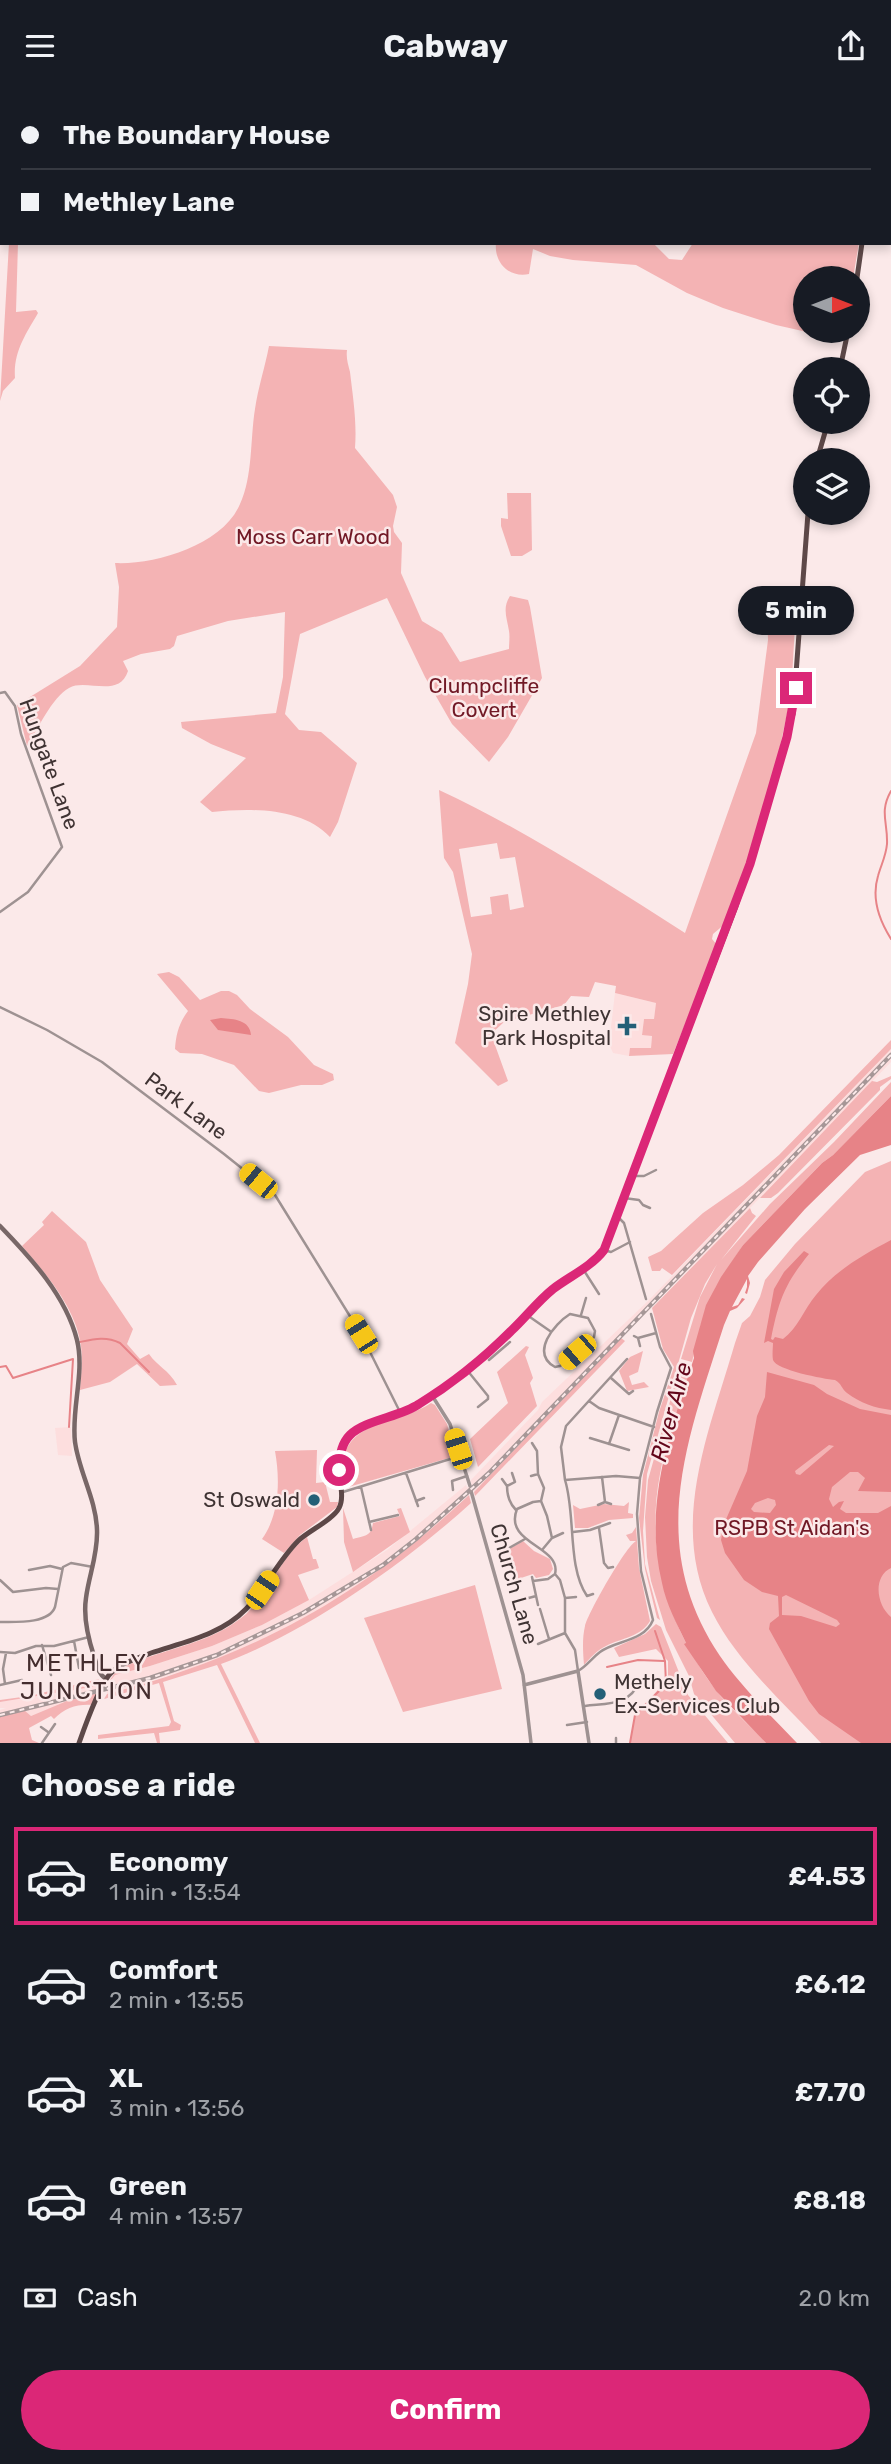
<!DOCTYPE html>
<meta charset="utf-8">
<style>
:root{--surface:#171b24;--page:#20242c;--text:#f1f3f6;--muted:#9ea1a6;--line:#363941;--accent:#db2777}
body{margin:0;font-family:Rubik,sans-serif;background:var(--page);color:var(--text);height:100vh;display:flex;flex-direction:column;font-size:26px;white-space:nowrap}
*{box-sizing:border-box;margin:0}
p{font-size:23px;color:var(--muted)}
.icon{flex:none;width:38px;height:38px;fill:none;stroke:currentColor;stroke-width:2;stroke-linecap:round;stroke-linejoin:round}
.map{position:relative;height:1652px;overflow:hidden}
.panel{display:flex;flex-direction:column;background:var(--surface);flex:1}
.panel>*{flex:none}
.top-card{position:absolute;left:0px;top:0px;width:892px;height:154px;box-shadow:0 4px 10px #0003;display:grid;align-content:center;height:154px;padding:0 21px;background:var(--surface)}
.needle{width:46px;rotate:90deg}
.tools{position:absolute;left:793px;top:175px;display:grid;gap:14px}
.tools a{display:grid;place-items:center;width:77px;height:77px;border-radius:50%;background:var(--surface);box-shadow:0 4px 10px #0003;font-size:35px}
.end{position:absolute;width:32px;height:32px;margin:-16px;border:9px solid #db2777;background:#fff;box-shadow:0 0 0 4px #fff}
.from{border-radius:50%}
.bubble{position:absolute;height:49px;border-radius:24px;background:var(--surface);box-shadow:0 4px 10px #0003;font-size:23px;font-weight:700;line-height:49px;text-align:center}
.car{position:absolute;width:21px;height:42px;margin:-21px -10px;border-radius:9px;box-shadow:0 0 5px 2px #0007;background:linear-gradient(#f5c518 24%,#345 0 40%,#f5c518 0 76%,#345 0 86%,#f5c518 0)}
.top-card b{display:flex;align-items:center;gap:24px;height:66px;font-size:26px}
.top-card b+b{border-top:2px solid var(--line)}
.top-card i{width:18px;height:18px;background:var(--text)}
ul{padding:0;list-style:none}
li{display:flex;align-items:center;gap:21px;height:98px;margin:0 14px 10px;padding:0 7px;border:4px solid transparent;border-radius:0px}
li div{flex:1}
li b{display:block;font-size:26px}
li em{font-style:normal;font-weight:700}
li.active{border-color:var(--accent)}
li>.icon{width:63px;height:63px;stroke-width:1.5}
h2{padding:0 21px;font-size:32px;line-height:84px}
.pay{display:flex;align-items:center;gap:18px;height:77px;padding:0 21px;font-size:26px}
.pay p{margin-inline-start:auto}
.action{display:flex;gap:14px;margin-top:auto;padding:14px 21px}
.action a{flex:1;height:80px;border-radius:42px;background:var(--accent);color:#fff;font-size:28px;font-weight:700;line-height:80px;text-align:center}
header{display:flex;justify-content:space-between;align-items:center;height:91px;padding:0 21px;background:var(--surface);font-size:32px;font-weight:700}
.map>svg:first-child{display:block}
.built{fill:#fddede}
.green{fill:#f4b3b4;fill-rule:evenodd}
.water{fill:#e78387;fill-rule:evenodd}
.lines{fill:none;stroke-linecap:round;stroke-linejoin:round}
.stream{stroke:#e78387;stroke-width:2}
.minor{stroke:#9e9292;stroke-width:2.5}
.tertiary{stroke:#9e9292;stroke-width:3.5}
.secondary{stroke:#786767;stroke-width:4.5}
.primary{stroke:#5d4848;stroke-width:5}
.motorway{stroke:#452f2f;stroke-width:7}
.rail-casing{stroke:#a69797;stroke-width:4.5}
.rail{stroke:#fbe9e9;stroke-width:2;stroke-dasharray:5;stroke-linecap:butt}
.route{stroke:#db2777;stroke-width:9}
.poi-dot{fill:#235f77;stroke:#fbe9e9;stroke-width:2.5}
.labels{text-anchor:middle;stroke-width:5;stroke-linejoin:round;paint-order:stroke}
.park-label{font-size:21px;fill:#711825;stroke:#fbe9e9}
.street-label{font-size:21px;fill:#3f3333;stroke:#fbe9e9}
.poi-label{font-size:21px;fill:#3f3333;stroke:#fbe9e9;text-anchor:end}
.water-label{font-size:23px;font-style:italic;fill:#63061a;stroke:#fbe9e9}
.quarter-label{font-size:24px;letter-spacing:2px;fill:#442d2e;stroke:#fbe9e9}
</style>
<header><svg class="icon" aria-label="menu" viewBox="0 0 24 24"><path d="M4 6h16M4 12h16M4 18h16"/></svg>Cabway<svg class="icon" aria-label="share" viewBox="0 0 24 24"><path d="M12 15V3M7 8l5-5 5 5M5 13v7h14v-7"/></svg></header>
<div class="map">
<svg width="891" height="1652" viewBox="0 0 891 1652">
<rect width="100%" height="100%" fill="#fbe9e9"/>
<!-- built -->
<path class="built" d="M615,902l41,10 -2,17 -10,-1 -2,15 10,2 -1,12h-20l-2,8 -16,-3 -4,-9z
M891,958v13l-141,146 -109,109 -167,175 -1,-3 -40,41 -63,47 -37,25 -47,26 -74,34 -105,32 -1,-8 9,-11 35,-9 62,-20 50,-21 47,-25 78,-50 79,-65 1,3 5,-4 -2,-3 68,-71 4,-8 106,-101z
M71,1336l1,29 -14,-1 -3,-27z
M98,1595l-1,7 -30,9 -36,14 -7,-6 -24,7v-7l6,-2h-6v-6z"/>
<!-- green -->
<path class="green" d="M485,0h120l3,2h-123z
M9,152h9l-2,69 20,-2 2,3c-12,21 -25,39 -23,65l-12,13 -3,10z
M496,152h157l16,16 13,1 11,-17h166l-6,35h-48v53h39l-2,9 -66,-15 -53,-17 -36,-15 -51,-28 -63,-5 -23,-4 -17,-7 -4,25c-20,4 -35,-11 -33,-31z
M269,255l78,4c-1,8 1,14 3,22 3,26 7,50 5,76l38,47 4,12 -4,19 1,6 8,11 -1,30 21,48 20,12 18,29 49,-13c0,-5 1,-13 0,-18 -2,-13 -7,-23 1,-35l18,4 2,7 12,71 -34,59 -19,25 -37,-38 -27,-47 -38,-79 -87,36 -15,80 14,16 22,2 36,31 -19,59 -8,15c-28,-30 -81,-29 -118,-25l-12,-10 46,-44 -35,-14 -29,-16 -1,-6 95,-9 7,-36 2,-65 -57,9 -51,15 -3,10 -4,3 -29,5 -18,7 5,10c-9,28 -42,7 -59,17 -17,9 -32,43 -42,58l-10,-41 63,-39 37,-39 2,-40 -4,-24c40,2 108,-18 125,-59 13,-28 10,-64 15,-95 3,-21 10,-42 14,-63z
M507,402h24l1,57 -10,6h-11l-10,-30v-8l7,1z
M767,517h29l-5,87 -13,61 -35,122 -17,45 -13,11 -1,5 5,6 -44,109 -44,2 1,-8h21l1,-12 -10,-1 2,-16h10l2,-16 -41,-10 1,-7 -21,-4 -6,15 -18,-1 -7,9 -60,17 -13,12 17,47 -10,5 -43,-43 13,-59 4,-30 -19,-82 -9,-14 -5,-68c86,40 166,92 246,143l71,-200 12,-93zM497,752l3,16 15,-2 9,50 -14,3 -2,-16 -18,3 2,17 -21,3 -12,-68z
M169,881l10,5 21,23 21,-9h8l8,4 13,14 38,28 26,28 19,9 1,6 -12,5h-21l-32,8 -10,-2 -25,-26 -32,-11 -22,-1 -5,-4c1,-15 4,-26 13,-38l-31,-37z
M891,949v9l-219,226 -10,-7 -2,3h-8l-4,-14 13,-6 42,-38 40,-28 36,-30z
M891,985v3l-11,8v3l-102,103 -7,5h-11l107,-112 5,-5 5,1z
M891,991v14l-58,59 -11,8 -79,82 -27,42 -15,37 -9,38 -11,-3 19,-62 17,-33 -12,20 -14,34 -44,156 -4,57 2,33 15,56 -3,-2 -12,-49 -6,-51 4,-43 16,-63 15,-45 -11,-18 -11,-41 98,-100 2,5 4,3 -35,44 49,-56 64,-62z
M891,1070v582h-70c-37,-40 -84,-81 -109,-131 -44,-88 -2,-182 23,-269l7,-20 8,-7 10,-19 5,-17 30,-36 70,-72z
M52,1120l34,31 14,38 33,49 -6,15 13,15 9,-5c9,13 19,15 28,31l-17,1 -23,-22 -27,18 -30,8c1,-14 3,-30 1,-44 -5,-38 -35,-72 -59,-100l22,-21 -2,-3z
M621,1247l4,3 -150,155 -1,-4z
M526,1255l3,1 -4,8 8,23 -3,5 7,23 -59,61 -8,-28 38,-36 -11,-31z
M643,1260l-5,21 -9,4 3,9 12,-3 5,5 -22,4 -8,-20 11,-14z
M681,1271l10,4c-10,36 -25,71 -31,108 -15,78 8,152 55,215 14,19 35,36 51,54h-31l-41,-49 -5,-18 -23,-46 -15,-49 -4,-24 -2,-40 3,-37z
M431,1312l4,2 12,19 9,32 -111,32c-4,-8 -4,-18 -2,-27 7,-42 59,-38 88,-58z
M317,1359l-1,33 9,-1 5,20h8l-1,5 -37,28 -16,18 -22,-14c18,-25 18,-60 13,-88z
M469,1404l2,8c-67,61 -165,130 -250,161l39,79h-5l-38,-78 -54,17 11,39 7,4 -1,5 -21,3 1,10h-3l-3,-10 -56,6v-4l71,-9 2,-4 -12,-39 -55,16 3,-5c144,-37 254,-97 362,-199z
M629,1411l-1,11 5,1v4l-24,2 -21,8h-13l-2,-23 7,4 24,-5 20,2z
M343,1417l10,31c14,-4 18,-3 20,-16l27,-7 -3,-7 4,-1 9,24 -57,40 -9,-30z
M636,1436l3,41 11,53c-9,16 -29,17 -44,25 -9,4 -16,12 -22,19 -1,-12 -2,-27 1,-39 3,-13 41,-80 51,-85h-6l-4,-6 6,-2z
M307,1446l6,22h3l3,9 -21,7 11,25 -47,25 -50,21 -62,20 -35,9 -9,11 8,-12 12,-8c39,-18 86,-22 120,-52 24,-22 34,-57 61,-77z
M523,1450l11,10 16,8 3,10 -4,6 -13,3 -3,-4 -15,5 -9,-30z
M475,1494l27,104 -99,23 -39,-94z
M656,1533l5,3 27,68 40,48h-98l5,-28 33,-36v-18l-12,-12 -37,8 -5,-9 31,-14z
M99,1588l-1,7 -98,16v-2l29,-4z
M97,1602l-5,12c-15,-1 -27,3 -38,14l-3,-3 -22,12 3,12 7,3h-39v-26l24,-7 7,6 36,-15z"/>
<!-- water -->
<path class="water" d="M221,927c13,1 29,2 30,17l-33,-5 -8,-10z
M891,1005v49l-31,10 -55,54 -47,53 -10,14 2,7 -3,11 -2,-1 2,-6v-8l-15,28 6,-2 4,-7 3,1 -8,9 -7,3 -6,14c-37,116 -79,219 -4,331 19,28 53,62 77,87h-31l-50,-52 -32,-47 2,-1c-9,-19 -20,-39 -24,-60 -19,-78 8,-152 32,-225l-1,-7 13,-46 15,-28 22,-32 79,-82 11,-8z
M891,1149v170c-16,-2 -31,-7 -44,-17 -6,-5 -5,-9 -12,-13 -11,-1 -59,-10 -62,-20 -1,-5 0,-13 0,-17l-5,-2 -4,2 10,-54 10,-17 20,-21 5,3c-25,31 -30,46 -38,85l2,1 2,-3 8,2c15,-11 21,-30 33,-44 20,-25 47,-40 75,-55z
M767,1281l47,13 13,9 33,15 31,6v77l-33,-1 7,-13 -7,-6h-8l-18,15 -3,12 4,8 6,-5 5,-1 -4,8 6,4h32l13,-7v62c-19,9 -14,38 0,49v126h-30l-42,-29 -10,-13 -40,-72 1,-6 9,-7 -1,-20 -16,-4 -18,-12 -19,-27 -4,-13 3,-16 23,-53 10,-55 8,-19zM829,1354l5,1 -34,29 -4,-1 -1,-3zM768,1407l7,2 1,5 -6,8 -16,-1 -3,-3 4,-6zM786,1504l51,25 3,4 -4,3 -35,-11 -19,-1v-18z"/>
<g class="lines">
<!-- stream -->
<path class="stream" d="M891,700c-12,21 -3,31 -4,53 -1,12 -6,21 -9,32 -7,23 1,44 13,63
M80,1251c14,-3 26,-6 40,1l29,29
M0,1276l6,-1 7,12 60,-19 -4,68
M607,1576l31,-7 26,1
M630,1652l5,-28 31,-31 -1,-23 -10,-30"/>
<!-- minor -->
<path class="minor" d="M692,0v2
M0,602l5,-1 10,14 6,28 41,113 -34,45 -28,20
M0,916l47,23 55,32 122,92 51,41 86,139 39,78
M633,1085h11l12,-6
M624,1107l15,2 4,5 7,3
M617,1125l7,7 22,76
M604,1159l7,2 19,-10
M583,1178l16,25
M570,1223l18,4 7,13 -1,6 -34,29 -5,1c-25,-14 -1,-43 15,-53z
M527,1224l23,16
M581,1224l5,-17
M634,1245l4,2 18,-5
M638,1247l2,8
M489,1269l21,-18
M467,1279l21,26v3l-10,8
M611,1287l18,16 4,-3
M589,1310l10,7 55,19
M590,1347l39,12
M532,1352l5,8 1,23 6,14 -3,13 6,15 5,22
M609,1353l10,-29
M406,1382l12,33
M512,1382l3,9 -8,4c0,9 3,18 9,24
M531,1385l7,-2
M602,1386l3,25
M502,1388l5,7
M565,1389l-4,-33 5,-21 61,-67
M361,1396l10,43
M453,1399l-1,-9 15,-5
M343,1401l117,-36
M416,1410l8,-3
M541,1410l-8,1 -16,7c-14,35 45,37 38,65l5,6 5,18v35l10,17 3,21
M598,1414l7,-3 6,2
M369,1431l29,-7
M599,1437l5,35 4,5 5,-1
M573,1441l17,-2 20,-7
M509,1457l16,-9
M542,1459l10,-12 11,-5
M29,1479l21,-4 12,3
M532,1486l6,28
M0,1489l13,12 33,-4 12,1
M533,1490l15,-2 7,-5
M593,1503l-6,2c-20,-29 -11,-81 -22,-116l51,-4 24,2
M565,1507l11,-1
M525,1508l11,-3
M540,1518l9,30
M0,1531c16,0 49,2 55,-15l8,-40 8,-4 22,4
M74,1550l5,27
M538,1553l27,-11
M42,1554l9,30
M0,1561l15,1 21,-7h18l35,-9
M578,1580c9,-5 14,-13 22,-19 16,-12 44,-10 53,-32l-12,-49 -4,-57 3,-36 17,-66 14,-44 -11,-21 -9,-33
M5,1593l-2,-15 3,-16
M0,1594l22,-5
M585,1615c24,-3 44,0 55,-25
M567,1634l20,-3
M41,1636l7,5
M616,1647v5
M42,1652l13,-19"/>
<!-- tertiary -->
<path class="tertiary" d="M433,1306l17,27 20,62
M471,1400l52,184 8,68
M524,1594l54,-14 11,72"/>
<!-- secondary -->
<path class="secondary" d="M0,1135c31,32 66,70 77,114 8,33 -6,69 -2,102 4,30 21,57 22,88 1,24 -8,45 -11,68 -3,20 2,40 8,58 3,9 4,18 12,23"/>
<!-- primary -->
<path class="primary" d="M609,0l5,2
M868,0h9
M677,2l7,-2
M857,187l5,-35
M840,278l8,-38
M817,369l11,-38
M79,1652c6,-17 20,-55 30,-68 11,-12 27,-16 42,-22 33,-11 70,-18 95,-44 20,-21 32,-48 52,-68 10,-10 35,-21 41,-33 10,-18 -14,-54 14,-75 18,-14 44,-16 63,-27 34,-21 69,-48 97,-76 13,-14 25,-29 41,-41 16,-13 37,-22 50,-39l132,-344 14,-42 43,-150 15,-201"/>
<!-- motorway -->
<path class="motorway" d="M3,2v-2
M0,79l2,-48"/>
<!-- rail casing -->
<g class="rail-casing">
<path id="rail" d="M0,1624l150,-37 67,-23 86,-42 80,-48 33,-26 73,-66 402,-418"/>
</g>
<!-- rail -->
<use href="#rail" class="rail"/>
</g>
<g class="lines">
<!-- route -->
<path class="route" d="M339,1379c0,-12 2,-26 11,-35 15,-15 50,-18 69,-31 33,-20 65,-46 92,-73 15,-14 26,-29 42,-42 17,-13 38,-22 51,-39l146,-386 37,-127 9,-49"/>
</g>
<!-- markers -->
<g class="poi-dot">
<path d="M623.5 924.5h7v7h7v7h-7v7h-7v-7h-7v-7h7z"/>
<circle cx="314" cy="1409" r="7"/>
<circle cx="600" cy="1603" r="7"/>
</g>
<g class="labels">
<!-- park labels -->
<g class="park-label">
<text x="313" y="453">Moss Carr Wood</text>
<text x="484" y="602">Clumpcliffe<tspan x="484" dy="24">Covert</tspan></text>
<text x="792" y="1444">RSPB St Aidan's</text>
</g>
<!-- street labels -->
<g class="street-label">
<text transform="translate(49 673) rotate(70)" y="7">Hungate Lane</text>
<text transform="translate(186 1015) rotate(37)" y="7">Park Lane</text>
<text transform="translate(514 1493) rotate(74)" y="7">Church Lane</text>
</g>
<!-- poi labels -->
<g class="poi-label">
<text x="611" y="930">Spire Methley<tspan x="611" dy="24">Park Hospital</tspan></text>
<text x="300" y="1416">St Oswald</text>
<text x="614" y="1598" text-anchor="start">Methely<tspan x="614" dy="24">Ex-Services Club</tspan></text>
</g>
<!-- water labels -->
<g class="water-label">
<text transform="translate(671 1321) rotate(-75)" y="8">River Aire</text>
</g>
<!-- quarter labels -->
<g class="quarter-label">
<text x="87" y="1580">METHLEY<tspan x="87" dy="28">JUNCTION</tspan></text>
</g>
</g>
</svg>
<div class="tools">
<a><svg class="needle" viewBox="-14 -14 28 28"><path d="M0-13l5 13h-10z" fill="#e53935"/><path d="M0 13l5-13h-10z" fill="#9ea1a6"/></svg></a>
<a><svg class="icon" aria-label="locate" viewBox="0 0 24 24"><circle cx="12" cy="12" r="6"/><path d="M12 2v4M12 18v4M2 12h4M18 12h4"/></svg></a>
<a><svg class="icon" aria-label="layers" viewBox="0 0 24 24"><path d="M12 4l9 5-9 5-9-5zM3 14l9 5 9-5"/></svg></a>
</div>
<i class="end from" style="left:339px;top:1379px"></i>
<i class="end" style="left:796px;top:597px"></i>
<div class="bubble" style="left:738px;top:495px;width:116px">5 min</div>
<i class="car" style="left:258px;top:1090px;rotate:309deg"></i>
<i class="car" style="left:361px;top:1243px;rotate:328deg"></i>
<i class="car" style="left:577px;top:1261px;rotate:229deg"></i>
<i class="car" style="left:458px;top:1358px;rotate:342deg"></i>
<i class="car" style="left:262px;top:1499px;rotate:34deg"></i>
<div class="top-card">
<b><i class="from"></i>The Boundary House</b>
<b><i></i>Methley Lane</b>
</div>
</div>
<section class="panel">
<h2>Choose a ride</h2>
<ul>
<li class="active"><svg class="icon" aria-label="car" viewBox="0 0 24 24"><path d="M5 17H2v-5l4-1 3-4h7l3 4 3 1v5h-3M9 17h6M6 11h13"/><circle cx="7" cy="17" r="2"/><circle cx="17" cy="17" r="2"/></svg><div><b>Economy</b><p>1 min · 13:54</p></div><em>£4.53</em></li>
<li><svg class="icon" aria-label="car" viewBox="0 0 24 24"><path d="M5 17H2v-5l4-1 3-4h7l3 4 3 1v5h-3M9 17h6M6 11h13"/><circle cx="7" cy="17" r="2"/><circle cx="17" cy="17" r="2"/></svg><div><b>Comfort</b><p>2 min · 13:55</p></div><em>£6.12</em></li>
<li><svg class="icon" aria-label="car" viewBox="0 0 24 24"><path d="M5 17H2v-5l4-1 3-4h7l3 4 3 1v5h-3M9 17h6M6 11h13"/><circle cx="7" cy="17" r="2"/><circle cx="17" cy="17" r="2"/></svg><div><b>XL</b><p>3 min · 13:56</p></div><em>£7.70</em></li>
<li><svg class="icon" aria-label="car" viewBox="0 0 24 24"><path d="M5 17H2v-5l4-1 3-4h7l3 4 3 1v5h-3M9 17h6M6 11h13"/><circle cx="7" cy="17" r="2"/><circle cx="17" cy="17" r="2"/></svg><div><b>Green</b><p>4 min · 13:57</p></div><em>£8.18</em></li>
</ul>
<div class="pay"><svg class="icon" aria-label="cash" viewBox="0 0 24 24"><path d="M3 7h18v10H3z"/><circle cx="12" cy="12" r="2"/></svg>Cash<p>2.0 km</p></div>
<div class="action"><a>Confirm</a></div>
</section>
